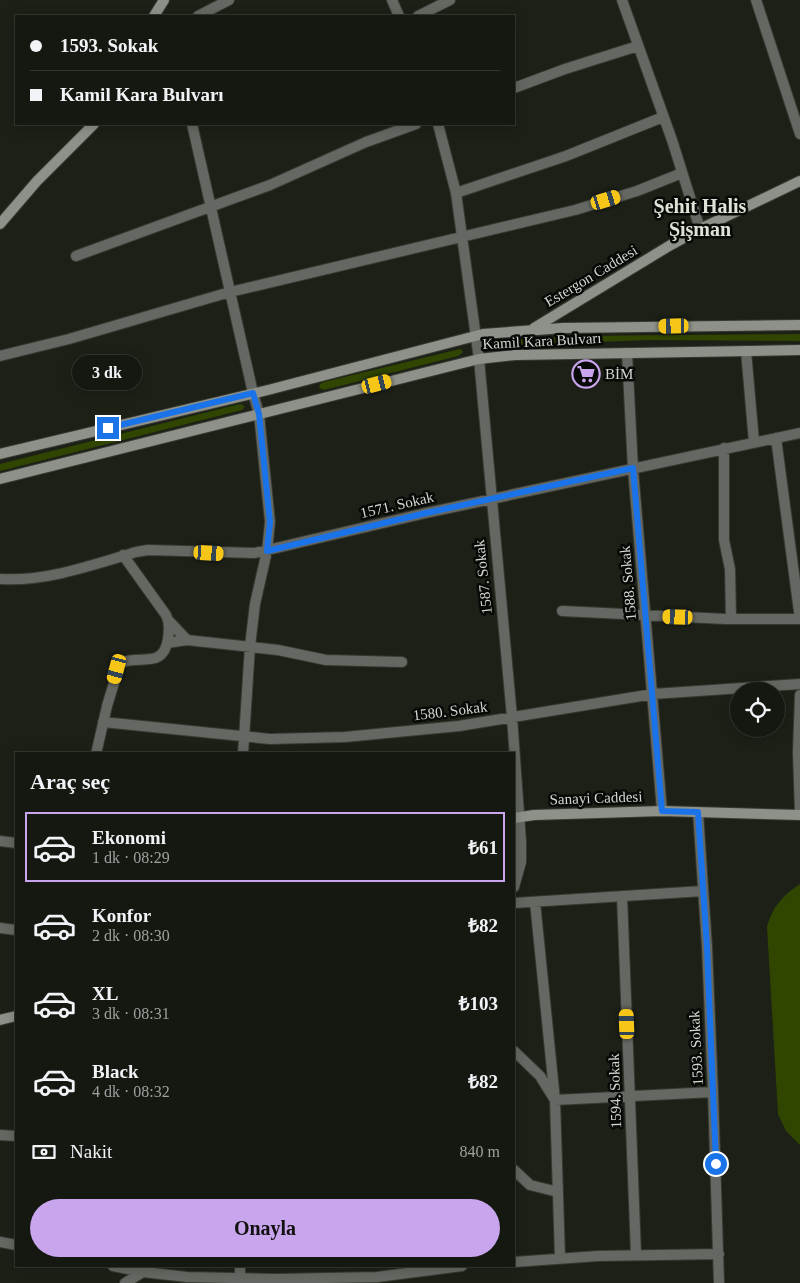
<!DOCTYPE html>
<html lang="tr">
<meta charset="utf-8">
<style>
:root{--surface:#151811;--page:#22251f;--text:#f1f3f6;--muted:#9da09f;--line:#343731;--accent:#c9a5ee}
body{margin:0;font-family:"Times New Roman",serif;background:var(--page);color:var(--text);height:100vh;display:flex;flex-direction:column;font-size:19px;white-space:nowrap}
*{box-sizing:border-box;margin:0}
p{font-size:16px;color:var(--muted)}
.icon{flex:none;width:28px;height:28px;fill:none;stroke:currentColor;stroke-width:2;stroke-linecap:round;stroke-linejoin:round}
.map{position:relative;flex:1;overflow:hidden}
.details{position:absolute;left:15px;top:752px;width:500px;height:515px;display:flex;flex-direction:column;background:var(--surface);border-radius:0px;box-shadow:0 2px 12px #0003,0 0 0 1px var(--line)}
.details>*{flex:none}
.banner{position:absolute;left:15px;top:15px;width:500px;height:110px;border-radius:0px;box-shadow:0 2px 12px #0003,0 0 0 1px var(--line);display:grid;align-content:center;height:110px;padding:0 15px;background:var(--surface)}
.fabs{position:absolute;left:730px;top:682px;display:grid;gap:10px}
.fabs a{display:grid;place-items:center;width:55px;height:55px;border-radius:50%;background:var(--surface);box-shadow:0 2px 12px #0003,0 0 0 1px var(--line);font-size:25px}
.end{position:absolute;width:22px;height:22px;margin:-11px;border:6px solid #1a73e8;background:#fff;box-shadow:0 0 0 2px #fff}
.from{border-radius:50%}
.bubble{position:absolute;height:35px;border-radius:18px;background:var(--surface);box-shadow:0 2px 12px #0003,0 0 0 1px var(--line);font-size:16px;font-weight:800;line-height:35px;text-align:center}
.car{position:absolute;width:15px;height:30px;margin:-15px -8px;border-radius:6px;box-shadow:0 0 4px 1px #0007;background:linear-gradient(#f5c518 24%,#345 0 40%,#f5c518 0 76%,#345 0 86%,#f5c518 0)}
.banner b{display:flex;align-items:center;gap:18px;height:48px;font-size:19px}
.banner b+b{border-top:1px solid var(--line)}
.banner i{width:12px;height:12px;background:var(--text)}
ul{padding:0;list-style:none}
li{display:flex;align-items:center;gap:15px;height:70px;margin:0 10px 8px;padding:0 5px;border:2px solid transparent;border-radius:0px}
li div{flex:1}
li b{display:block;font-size:19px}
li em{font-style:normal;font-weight:800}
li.selected{border-color:var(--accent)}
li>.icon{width:45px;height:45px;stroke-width:1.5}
h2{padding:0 15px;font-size:22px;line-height:60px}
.pay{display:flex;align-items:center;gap:12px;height:55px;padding:0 15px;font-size:19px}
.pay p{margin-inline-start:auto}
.action{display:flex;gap:10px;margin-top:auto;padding:10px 15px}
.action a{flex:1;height:58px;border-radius:30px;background:var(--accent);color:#111;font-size:20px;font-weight:800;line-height:58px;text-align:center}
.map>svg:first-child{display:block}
.green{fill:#304500}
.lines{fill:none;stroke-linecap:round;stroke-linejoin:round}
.street-casing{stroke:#363a31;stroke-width:12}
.secondary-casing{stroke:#363a31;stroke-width:12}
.street{stroke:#656762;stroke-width:10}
.secondary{stroke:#8e9189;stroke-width:10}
.route{stroke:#1a73e8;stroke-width:6}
.labels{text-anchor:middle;stroke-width:5;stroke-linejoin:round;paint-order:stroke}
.street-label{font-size:15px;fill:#d5d7d1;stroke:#070906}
.poi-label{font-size:15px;fill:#d5d7d1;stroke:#070906;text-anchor:start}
.district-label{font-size:20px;font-weight:bold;fill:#dde3d7;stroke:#070906}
</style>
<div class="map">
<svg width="800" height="1283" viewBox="0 0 800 1283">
<rect width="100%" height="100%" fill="#1c2017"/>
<!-- green -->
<path class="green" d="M800,334v7l-150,-1 -138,5 -19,3 -7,-2v-2l32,-5 53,-3z
M460,349l3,2 -1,2 -4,3 -134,34 -5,-2 1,-4 4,-2z
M240,404l5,2 -3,4 -242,61v-7z
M800,884v261l-14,-14 -8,-17 -11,-187c5,-20 16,-32 33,-43z"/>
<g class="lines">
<!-- street casing -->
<g class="street-casing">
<path id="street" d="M392,0l7,16
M622,0l50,140 28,89
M756,0l44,134
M198,16l31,-16
M418,16l32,-16
M514,88l51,-19 73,-23
M192,124l61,269 6,21 11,108 -3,29 -12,53 -5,42 -7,108
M438,124l18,69 23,166 33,358 9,124v21l-7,25
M456,193l110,-37 97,-39
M76,256l194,-71 96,-43 50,-18
M746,351l8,91
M627,353l6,116 29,342
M0,356l69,-17 161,-47 345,-82 62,-19 45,-18
M776,438l24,181
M724,448v92l6,29 1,50
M0,579c45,3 93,-14 136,-27l12,-2 107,3 171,-40 374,-80
M562,611l164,8h74
M187,640l91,10 48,10 76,2
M167,643l20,-3 -18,-19
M800,695l-2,57 2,61
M103,722l167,17 75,-2 114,-11 194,-32 147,-10
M96,754l11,-48 13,-43c20,-9 43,7 48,-24 1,-8 2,-16 -2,-24l-43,-60
M698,812l9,135 6,145 6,191
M0,841l16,2
M622,896l14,358
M535,902l20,198 5,158
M514,903l189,-12
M0,928l16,2
M514,1051l26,25 15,24 158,-8
M0,1135l16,1
M514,1170l16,15 28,7
M0,1242l16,3
M514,1262l84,-6 121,-2
M113,1266l30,6 44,5 89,2 101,-2 85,-11
M240,1266v12
M125,1283l18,-11v-3"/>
</g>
<!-- secondary casing -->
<g class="secondary-casing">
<path id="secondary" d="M154,16l10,-16
M0,224l37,-43 57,-57
M534,328l135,-82 31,-17 100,-48
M0,454l268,-64 215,-56 80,-6 237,-3
M0,479l479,-120 36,-4 285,-5
M514,818l20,-3 128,-4 138,4
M0,1020l16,-4"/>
</g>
<!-- street -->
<use href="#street" class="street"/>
<!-- secondary -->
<use href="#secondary" class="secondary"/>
</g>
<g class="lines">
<!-- route -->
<path class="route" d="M108,428l145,-35 6,21 11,108 -3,29 159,-38 207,-45 29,343 36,1 9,135 9,217"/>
</g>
<!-- icons -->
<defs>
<g id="supermarket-ring" transform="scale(1.4375)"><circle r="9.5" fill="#070906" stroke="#c9a5ee" stroke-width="1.5"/><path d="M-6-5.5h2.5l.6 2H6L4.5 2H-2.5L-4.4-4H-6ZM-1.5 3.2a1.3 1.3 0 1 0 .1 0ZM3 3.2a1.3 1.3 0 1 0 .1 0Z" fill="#c9a5ee"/></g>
</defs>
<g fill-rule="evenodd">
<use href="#supermarket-ring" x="586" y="374"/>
</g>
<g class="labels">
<!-- street labels -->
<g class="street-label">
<text transform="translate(591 276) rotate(-31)" y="5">Estergon Caddesi</text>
<text transform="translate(542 341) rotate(-3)" y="5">Kamil Kara Bulvarı</text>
<text transform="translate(397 505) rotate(-13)" y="5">1571. Sokak</text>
<text transform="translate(483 577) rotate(-96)" y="5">1587. Sokak</text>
<text transform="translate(628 583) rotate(-95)" y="5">1588. Sokak</text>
<text transform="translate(450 711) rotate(-7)" y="5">1580. Sokak</text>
<text transform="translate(596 798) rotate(-2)" y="5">Sanayi Caddesi</text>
<text transform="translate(696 1048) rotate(-93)" y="5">1593. Sokak</text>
<text transform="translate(615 1091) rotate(-92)" y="5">1594. Sokak</text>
</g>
<!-- poi labels -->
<g class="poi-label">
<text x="605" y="379">BİM</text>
</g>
<!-- district labels -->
<g class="district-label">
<text x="700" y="213">Şehit Halis<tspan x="700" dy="23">Şişman</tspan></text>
</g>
</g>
</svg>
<div class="fabs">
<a><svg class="icon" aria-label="locate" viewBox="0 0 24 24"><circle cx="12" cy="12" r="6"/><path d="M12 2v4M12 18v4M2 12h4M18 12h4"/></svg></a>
</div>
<i class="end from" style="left:716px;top:1164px"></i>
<i class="end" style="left:108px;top:428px"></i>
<div class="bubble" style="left:72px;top:355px;width:70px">3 dk</div>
<i class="car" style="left:606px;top:200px;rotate:73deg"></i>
<i class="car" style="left:674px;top:326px;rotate:269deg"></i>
<i class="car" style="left:377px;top:384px;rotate:76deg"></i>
<i class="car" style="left:209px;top:553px;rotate:93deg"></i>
<i class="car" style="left:678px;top:617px;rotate:272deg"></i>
<i class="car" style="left:117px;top:669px;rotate:195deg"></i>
<i class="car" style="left:627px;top:1024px;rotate:358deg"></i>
<div class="banner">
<b><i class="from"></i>1593. Sokak</b>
<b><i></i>Kamil Kara Bulvarı</b>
</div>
<section class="details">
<h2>Araç seç</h2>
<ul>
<li class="selected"><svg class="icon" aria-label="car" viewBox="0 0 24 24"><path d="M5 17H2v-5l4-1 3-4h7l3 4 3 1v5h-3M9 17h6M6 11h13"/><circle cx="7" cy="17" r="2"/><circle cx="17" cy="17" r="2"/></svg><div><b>Ekonomi</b><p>1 dk · 08:29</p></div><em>₺61</em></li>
<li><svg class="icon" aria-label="car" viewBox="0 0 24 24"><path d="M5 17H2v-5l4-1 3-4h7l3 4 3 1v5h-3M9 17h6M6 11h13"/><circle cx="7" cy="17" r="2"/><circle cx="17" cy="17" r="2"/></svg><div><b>Konfor</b><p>2 dk · 08:30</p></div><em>₺82</em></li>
<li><svg class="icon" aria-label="car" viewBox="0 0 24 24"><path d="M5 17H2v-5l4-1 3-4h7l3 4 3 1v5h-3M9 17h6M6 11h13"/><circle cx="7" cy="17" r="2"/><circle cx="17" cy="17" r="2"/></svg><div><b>XL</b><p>3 dk · 08:31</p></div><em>₺103</em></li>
<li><svg class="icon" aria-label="car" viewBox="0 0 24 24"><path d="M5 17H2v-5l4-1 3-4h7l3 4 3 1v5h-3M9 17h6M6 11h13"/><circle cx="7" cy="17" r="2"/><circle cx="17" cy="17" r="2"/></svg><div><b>Black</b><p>4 dk · 08:32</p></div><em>₺82</em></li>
</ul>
<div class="pay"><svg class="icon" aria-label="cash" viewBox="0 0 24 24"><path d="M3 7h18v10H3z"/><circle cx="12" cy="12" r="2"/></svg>Nakit<p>840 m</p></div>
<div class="action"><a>Onayla</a></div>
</section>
</div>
